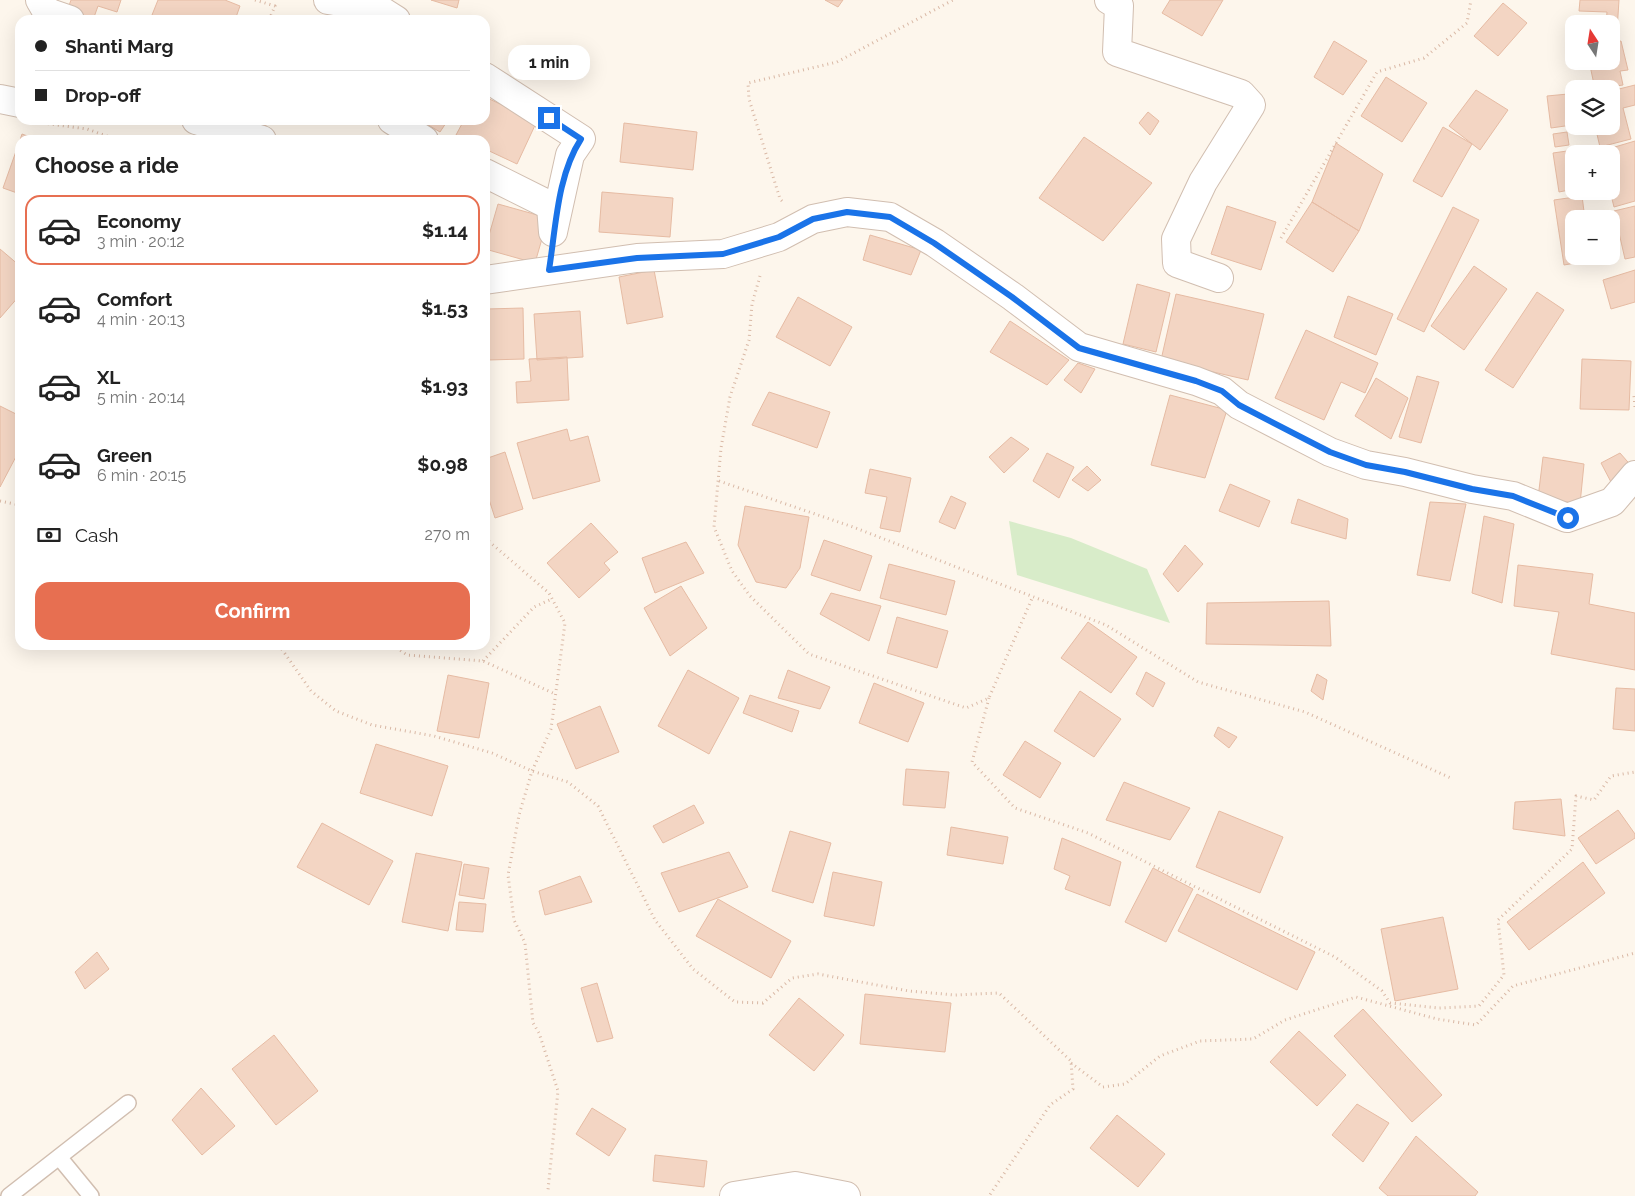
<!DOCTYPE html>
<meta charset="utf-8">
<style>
:root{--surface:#fff;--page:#f2f2f2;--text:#222;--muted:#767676;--line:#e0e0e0;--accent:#e76f51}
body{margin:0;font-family:Raleway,sans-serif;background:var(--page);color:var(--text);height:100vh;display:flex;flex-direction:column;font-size:19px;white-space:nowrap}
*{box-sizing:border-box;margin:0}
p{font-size:16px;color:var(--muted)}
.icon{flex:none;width:28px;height:28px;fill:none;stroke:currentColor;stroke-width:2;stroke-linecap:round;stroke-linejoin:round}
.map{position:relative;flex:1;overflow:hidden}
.sheet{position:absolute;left:15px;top:135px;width:475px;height:515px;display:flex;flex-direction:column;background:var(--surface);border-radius:15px;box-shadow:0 5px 20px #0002}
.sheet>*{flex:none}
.banner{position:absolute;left:15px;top:15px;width:475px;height:110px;border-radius:15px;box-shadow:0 5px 20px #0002;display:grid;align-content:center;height:110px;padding:0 20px;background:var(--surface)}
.needle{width:32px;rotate:348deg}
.controls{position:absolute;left:1565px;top:15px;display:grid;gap:10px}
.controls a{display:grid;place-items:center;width:55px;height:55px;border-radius:10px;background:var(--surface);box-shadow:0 5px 20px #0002;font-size:25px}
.end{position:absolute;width:22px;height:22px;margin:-11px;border:6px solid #1a73e8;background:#fff;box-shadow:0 0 0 2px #fff}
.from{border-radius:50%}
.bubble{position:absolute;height:35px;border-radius:15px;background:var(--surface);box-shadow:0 5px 20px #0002;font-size:16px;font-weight:700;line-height:35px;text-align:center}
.banner b{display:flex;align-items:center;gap:18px;height:48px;font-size:19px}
.banner b+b{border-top:1px solid var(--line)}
.banner i{width:12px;height:12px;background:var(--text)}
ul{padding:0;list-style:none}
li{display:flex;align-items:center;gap:15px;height:70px;margin:0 10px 8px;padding:0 10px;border:2px solid transparent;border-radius:15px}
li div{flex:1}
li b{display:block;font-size:19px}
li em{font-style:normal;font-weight:700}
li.on{border-color:var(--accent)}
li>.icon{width:45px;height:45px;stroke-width:1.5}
h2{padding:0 20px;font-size:22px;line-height:60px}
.pay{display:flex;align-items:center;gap:12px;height:55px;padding:0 20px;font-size:19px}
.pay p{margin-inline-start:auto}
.cta{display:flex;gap:10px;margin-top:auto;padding:10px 20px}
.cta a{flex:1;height:58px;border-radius:15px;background:var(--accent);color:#fff;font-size:20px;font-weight:700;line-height:58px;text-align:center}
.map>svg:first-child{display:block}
.green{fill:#d8ecc9}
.building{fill:#f3d5c3;stroke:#e6bba3}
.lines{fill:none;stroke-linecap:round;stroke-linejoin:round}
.lane-casing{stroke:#d1beb0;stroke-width:18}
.street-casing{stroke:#d1beb0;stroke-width:30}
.path{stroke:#d9b8a5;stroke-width:3;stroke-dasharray:1 4;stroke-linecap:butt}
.lane{stroke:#fff;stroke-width:15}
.street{stroke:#fff;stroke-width:28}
.route{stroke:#1a73e8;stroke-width:6}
</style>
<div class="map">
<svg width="1635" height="1196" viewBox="0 0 1635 1196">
<rect width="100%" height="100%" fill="#fdf6ec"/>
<!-- green -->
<path class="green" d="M1009,521l62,17 76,31 23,54 -153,-48z"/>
<!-- building -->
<path class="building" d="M71,0h50l-4,12 -19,-6 -5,14 -27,-6z
M158,0h67l15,6 -5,14h-71l-12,-5z
M431,0h28l-2,8z
M825,0h18l-5,7z
M1170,0h53l-21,36 -40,-23z
M1580,0h39l-2,31 -6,-1v-6h-5l1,-12 -28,-1z
M1503,3l24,20 -29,33 -24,-20z
M1334,41l33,20 -24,34 -29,-18z
M1621,41l7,29 -8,1 3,14 -28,4 -6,-28h22v-18z
M1386,77l41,26 -25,39 -41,-26z
M1635,85v20l-12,3 8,31 -31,8 -5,-21h16v-35z
M1476,90l32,20 -28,40 -31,-24z
M1568,94l4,31 -21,3 -4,-32z
M485,97l52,24 -20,43 -32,-15v-9h-19l-10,-5 8,-15h21z
M1148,112l11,9 -9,14 -11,-12z
M254,120h15l-4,7z
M420,120h28l-8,12z
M624,123l73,9 -4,38 -73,-8z
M1443,127l29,17 -30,53 -29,-16z
M1567,132l2,13 -14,2 -2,-13z
M22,134l16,6h-18z
M1084,137l68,46 -49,58 -64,-43z
M20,140v54l-17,-6z
M1635,141v60l-21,6 -4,-16 1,-37h-12l-1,-2z
M1336,143l47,31 -24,57 -47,-29z
M1581,149l1,5h-8v35l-15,3 -6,-39z
M602,192l71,6 -3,39 -71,-5z
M1582,196l3,23h-11v37h17l1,4 -28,5 -10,-65z
M1312,202l47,29 -26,41 -47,-30z
M498,204l50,14 -13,45 -50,-14z
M1227,206l49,16 -15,48 -50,-16z
M1635,206v51l-10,2 -11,-48z
M1453,207l26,13 -55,112 -27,-13z
M870,235l51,15 -10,25 -48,-15z
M0,249l20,17v29l-20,23z
M1474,266l33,23 -43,61 -33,-24z
M654,270l9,47 -36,7 -8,-47z
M1635,270v32l-24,7 -8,-29z
M1137,284l33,9 -14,59 -33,-8z
M1537,292l27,18 -51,78 -28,-18z
M1176,294l88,20 -16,66 -87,-20z
M1348,296l45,18 -17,41 -42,-18z
M798,297l54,30 -22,39 -54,-29z
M523,308l1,51 -36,1 -1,-51z
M580,311l3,46 -46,3 -3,-46z
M1010,321l59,39 -22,25 -57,-33z
M1306,330l72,33 -13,30 -24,-11 -17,38 -49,-22z
M567,357l2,43 -52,3 -1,-21 15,-1 -2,-22z
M1582,359l49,2 -2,49 -49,-1z
M1078,363l17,6 -14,24 -17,-13z
M1417,376l22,6 -18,61 -22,-6z
M1376,378l32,20 -17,41 -36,-23z
M769,392l61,20 -13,36 -65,-23z
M1170,395l57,15 -22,68 -54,-13z
M0,406l20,10v33l-20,38z
M567,429l3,12 18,-5 12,45 -67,18 -16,-56z
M1011,437l18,12 -25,24 -15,-16z
M505,452l18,57 -28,9 -10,-31v-28z
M1047,453l27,14 -15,31 -26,-17z
M1620,453l14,16 -23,13 -10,-19z
M1543,457l41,7 -4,40 -42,-6z
M1087,466l14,14 -13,11 -16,-11z
M870,469l41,9 -11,54 -20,-4 7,-31 -22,-4z
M1230,484l40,17 -11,26 -40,-16z
M951,496l15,7 -11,26 -16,-7z
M1298,499l50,20 -2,20 -55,-16z
M1430,502l36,2 -16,77 -33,-6z
M745,506l64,11 -9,51 -14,20 -30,-6 -18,-37z
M1484,516l30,8 -12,79 -30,-10z
M591,523l27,29 -14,11 6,7 -31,28 -32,-35z
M824,540l48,16 -12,35 -49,-16z
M686,542l18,31 -49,20 -13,-35z
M1185,545l18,19 -25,28 -15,-18z
M889,564l66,17 -9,34 -66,-17z
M1518,565l75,9 -4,30 46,9v57l-84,-16 8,-42 -45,-6z
M681,586l26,42 -37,28 -26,-48z
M831,593l50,13 -12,35 -49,-27z
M1329,601l2,45 -125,-2 1,-41z
M897,617l51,14 -11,37 -50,-15z
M1088,622l49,35 -26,36 -50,-35z
M688,670l51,28 -30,56 -51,-28z
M788,670l42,17 -10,22 -42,-11z
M1146,672l19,11 -12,24 -17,-13z
M1317,674l10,6 -4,20 -12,-9z
M448,675l41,8 -10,55 -42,-7z
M874,683l50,20 -16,39 -49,-19z
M1616,688l19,1v42l-22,-2z
M1080,691l41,28 -27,38 -40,-26z
M750,695l49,16 -7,21 -49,-19z
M600,706l19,46 -43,17 -19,-45z
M1218,727l19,10 -8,11 -15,-12z
M1025,741l36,22 -21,35 -37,-23z
M376,744l72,22 -16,50 -72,-23z
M906,769l43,3 -4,36 -42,-3z
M1124,782l66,26 -20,32 -64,-20z
M1561,799l4,37 -52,-7 2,-27z
M694,805l10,18 -41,20 -10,-17z
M1618,810l17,24v4l-39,26 -18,-26z
M1219,811l64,26 -23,56 -64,-26z
M322,823l71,38 -24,44 -72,-38z
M951,827l57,10 -5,27 -56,-9z
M790,831l41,12 -18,60 -41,-12z
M1062,838l59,24 -11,44 -45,-17 5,-13 -16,-7z
M729,852l19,35 -69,25 -18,-39z
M416,853l46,9 -14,69 -46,-9z
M1583,862l22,31 -76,57 -22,-28z
M464,864l25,4 -5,31 -25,-4z
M1153,868l40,21 -27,53 -41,-20z
M833,872l49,10 -8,44 -50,-10z
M580,876l12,26 -47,13 -6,-24z
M1197,894l118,58 -18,38 -119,-59z
M718,899l73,42 -20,37 -75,-42z
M459,902l27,2 -3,28 -27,-2z
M1443,917l15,72 -63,12 -14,-72z
M97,952l12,17 -24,20 -10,-17z
M597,983l16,55 -16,4 -16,-54z
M865,994l86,9 -6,49 -85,-8z
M799,998l45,37 -30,36 -45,-36z
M1363,1009l79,86 -30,27 -78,-86z
M1299,1031l47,44 -29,31 -47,-44z
M274,1035l44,56 -42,34 -44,-56z
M201,1088l34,38 -33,29 -30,-35z
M1357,1104l32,19 -26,39 -31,-27z
M592,1108l34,21 -17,27 -33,-22z
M1117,1115l48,39 -27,33 -48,-39z
M1416,1136l62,56 -3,4h-87l-9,-8z
M655,1155l52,6 -3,26 -51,-6z"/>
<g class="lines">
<!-- lane casing -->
<g class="lane-casing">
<path id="lane" d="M59,1157l32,39
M9,1196l119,-93"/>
</g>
<!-- street casing -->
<g class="street-casing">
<path id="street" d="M40,0l7,12 23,8
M328,0l49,8 19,12
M1109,0l10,6 -2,46 124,42 10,11 -48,77 -27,57 1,24 42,15
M485,77l96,62 -11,16 -17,77
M0,99l20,4
M196,120l66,20
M392,120l32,20
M485,173l66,33 2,26
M485,280l152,-22 86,-4 56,-17 34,-18 34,-7 43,5 45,26 78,54 66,50 117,34 26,10 17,14 91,47 36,13 39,7 67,17 41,7 54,22 45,-16 23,-27
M734,1196l61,-10 51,10"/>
</g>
<!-- path -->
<path class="path" d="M255,0l20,6 -6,14
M43,123l44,6 31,11
M782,201l-2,-2 -31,-100 -1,-16 89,-21 116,-62
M1281,238l96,-166 47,-14 43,-35 4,-23
M760,276l-8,28 -3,36 -19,57 -9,51 -7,79 18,44 18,25 59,58 157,54 23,-10 44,-102
M1634,396l1,11
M719,481l134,46 253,98 92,57 107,30 148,67
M0,501l20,4
M485,538l64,55 16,30 -14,106 -19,42 -13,44 -11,60 6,45 11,23 8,80 6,10 19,58 -10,99
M279,645l32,46 25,20 36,14 62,11 58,17 40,18 36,11 30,24 57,114 38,49 42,33 28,1 29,-25 26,-4 91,17 46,4 44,-2 72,68 2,28 -23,16 -61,91
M392,645l15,10 76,6 72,33
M483,661l51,-54 18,-8
M989,698l-17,64 43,46 73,25 247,124 47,34 8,12 49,5 40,-2 25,-31 -6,-55 74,-71 4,-53 18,4 17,-24 24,-4
M1071,1063l32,24 22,-3 35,-28 40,-15 53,-2 32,-19 71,-23 81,22 39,6 37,-39 122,-33"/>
<!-- lane -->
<use href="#lane" class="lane"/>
<!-- street -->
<use href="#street" class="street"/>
</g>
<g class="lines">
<!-- route -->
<path class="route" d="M549,118l32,21c-24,37 -25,88 -32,131l88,-12 86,-4 56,-17 34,-18 34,-7 43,5 44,26 78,54 67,51 117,33 26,10 17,14 91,47 36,13 39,7 67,17 41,7 55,22"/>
</g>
</svg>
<div class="controls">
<a><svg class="needle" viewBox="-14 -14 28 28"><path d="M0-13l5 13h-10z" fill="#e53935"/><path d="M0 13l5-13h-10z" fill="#767676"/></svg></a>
<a><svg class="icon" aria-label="layers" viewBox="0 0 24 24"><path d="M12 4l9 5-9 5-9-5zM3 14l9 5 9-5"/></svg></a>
<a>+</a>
<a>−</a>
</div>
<i class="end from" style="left:1568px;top:518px"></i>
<i class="end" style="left:549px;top:118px"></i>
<div class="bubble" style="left:508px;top:45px;width:82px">1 min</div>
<div class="banner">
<b><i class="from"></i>Shanti Marg</b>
<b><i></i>Drop-off</b>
</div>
<section class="sheet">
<h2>Choose a ride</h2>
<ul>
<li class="on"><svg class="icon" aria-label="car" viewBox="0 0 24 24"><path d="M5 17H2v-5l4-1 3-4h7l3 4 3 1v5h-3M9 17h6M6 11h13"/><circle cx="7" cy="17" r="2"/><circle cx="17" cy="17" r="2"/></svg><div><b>Economy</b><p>3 min · 20:12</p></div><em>$1.14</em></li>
<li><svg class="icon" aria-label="car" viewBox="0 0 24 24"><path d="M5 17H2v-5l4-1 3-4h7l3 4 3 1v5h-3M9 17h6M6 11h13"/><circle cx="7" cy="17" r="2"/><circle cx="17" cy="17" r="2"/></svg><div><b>Comfort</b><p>4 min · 20:13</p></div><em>$1.53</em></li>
<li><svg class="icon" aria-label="car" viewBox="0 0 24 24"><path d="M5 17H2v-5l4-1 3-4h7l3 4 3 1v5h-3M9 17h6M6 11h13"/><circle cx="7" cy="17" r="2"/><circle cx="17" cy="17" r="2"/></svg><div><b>XL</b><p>5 min · 20:14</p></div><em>$1.93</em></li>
<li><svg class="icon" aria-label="car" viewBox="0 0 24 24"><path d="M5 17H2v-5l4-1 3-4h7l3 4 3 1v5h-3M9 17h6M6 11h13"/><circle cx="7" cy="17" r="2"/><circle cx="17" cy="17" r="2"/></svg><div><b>Green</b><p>6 min · 20:15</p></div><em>$0.98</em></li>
</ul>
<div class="pay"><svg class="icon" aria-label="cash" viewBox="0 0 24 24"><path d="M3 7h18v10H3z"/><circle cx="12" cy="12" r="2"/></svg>Cash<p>270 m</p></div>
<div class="cta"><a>Confirm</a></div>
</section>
</div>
